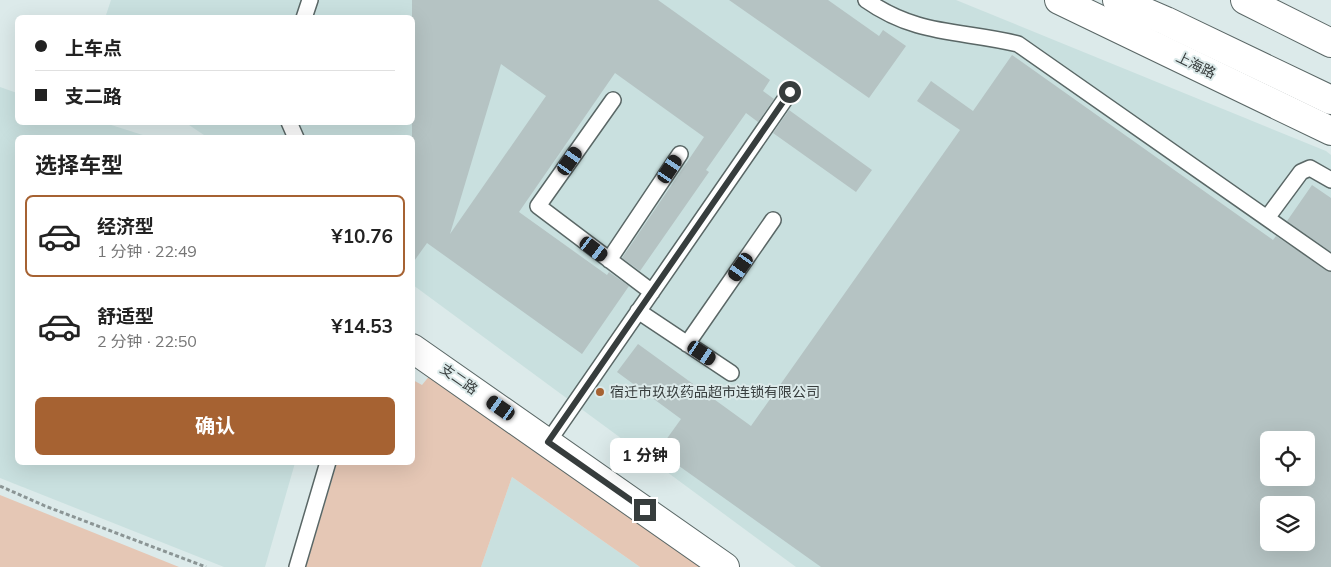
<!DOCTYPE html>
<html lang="zh">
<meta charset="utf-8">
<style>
:root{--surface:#fff;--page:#f6f6f6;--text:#222;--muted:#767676;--line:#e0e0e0;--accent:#a66232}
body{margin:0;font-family:Mulish,"Noto Sans SC",sans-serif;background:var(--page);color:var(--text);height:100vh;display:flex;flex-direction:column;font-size:19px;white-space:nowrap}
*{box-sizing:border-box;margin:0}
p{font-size:16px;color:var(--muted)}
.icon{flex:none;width:28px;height:28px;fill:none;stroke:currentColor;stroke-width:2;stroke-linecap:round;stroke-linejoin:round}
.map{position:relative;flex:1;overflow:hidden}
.side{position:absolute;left:15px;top:135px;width:400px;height:330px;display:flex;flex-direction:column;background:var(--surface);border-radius:8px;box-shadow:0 5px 20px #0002}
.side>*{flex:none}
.banner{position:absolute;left:15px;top:15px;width:400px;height:110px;border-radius:8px;box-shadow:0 5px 20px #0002;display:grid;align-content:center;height:110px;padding:0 20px;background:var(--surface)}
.tools{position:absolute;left:1260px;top:431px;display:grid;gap:10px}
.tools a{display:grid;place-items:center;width:55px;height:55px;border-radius:8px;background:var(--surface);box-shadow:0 5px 20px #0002;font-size:25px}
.end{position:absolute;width:22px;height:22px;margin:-11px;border:6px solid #373d3d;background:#fff;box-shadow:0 0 0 2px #fff}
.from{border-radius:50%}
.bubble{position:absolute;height:35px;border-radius:8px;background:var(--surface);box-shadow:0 5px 20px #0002;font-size:16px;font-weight:700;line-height:35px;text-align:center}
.car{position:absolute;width:15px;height:30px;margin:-15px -8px;border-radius:6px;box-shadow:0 0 4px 1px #0007;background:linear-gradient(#222 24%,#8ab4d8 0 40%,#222 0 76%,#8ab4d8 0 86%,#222 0)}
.banner b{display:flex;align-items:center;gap:18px;height:48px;font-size:19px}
.banner b+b{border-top:1px solid var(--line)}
.banner i{width:12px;height:12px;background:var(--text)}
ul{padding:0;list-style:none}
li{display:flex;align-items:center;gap:15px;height:82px;margin:0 10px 8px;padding:0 10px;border:2px solid transparent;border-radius:8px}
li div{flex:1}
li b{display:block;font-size:19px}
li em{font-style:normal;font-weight:700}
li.selected{border-color:var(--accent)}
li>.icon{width:45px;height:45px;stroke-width:1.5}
h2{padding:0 20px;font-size:22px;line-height:60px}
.button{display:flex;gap:10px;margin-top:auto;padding:10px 20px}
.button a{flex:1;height:58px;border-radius:8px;background:var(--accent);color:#fff;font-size:20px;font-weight:700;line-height:58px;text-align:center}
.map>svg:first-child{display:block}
.built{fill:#c9e0df;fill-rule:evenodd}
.green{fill:#e5c7b5}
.building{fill:#b5c3c3;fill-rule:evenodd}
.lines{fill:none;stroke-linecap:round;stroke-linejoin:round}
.service-casing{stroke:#5a6766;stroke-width:18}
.minor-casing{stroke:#5a6766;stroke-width:30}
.secondary-casing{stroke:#5a6766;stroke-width:30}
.trunk-casing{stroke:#5a6766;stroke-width:30}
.path{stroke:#8b9595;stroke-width:3;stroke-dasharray:4 2.5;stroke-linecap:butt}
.service{stroke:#fff;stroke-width:15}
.minor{stroke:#fff;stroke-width:28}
.secondary{stroke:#fff;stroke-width:28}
.trunk{stroke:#fff;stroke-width:28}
.route{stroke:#373d3d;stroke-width:6}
.poi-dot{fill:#a66232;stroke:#dceaea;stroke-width:2}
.labels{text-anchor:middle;stroke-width:4;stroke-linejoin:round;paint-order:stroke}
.street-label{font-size:14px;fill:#373d3d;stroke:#dceaea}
.poi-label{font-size:14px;fill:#373d3d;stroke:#dceaea;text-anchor:start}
</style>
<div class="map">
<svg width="1331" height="567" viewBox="0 0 1331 567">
<rect width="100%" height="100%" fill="#dceaea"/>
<!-- built -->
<path class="built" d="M111,0h845l370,151 5,4v412h-535l-383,-282 -1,-147 -205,-1 -21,-14 226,-1v-104h-307zM1269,440h37v38h-37zM1269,505h37v37h-37z
M0,87l17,6 1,29 87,1 44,14 -131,1v324l277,1 -30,104h-41l-224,-89z
M512,477l128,90h-159z"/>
<!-- green -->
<path class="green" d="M431,374l269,193h-60l-128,-90 -31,90h-175l31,-104 75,-1 1,-82 9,5z
M0,495l179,72h-179z"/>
<!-- building -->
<path class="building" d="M412,0h246l112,80 -7,11 11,8 -16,23 -12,-9 -40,57 3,2 -69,99 -18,-13 82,-121 -89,-64 -96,139 88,63 2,-3 20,14 -47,68 -155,-111 -15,21zM501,64l45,32 -96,138z
M729,0h99l51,36 4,-6 23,16 -37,52z
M1012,55l261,185 3,-4 55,36v295h-510l-163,-116 23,-32 -64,-47 21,-28 113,82 209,-296 -43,-29 14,-20 42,30zM1269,440h37v38h-37zM1269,505h37v37h-37z
M789,110l83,60 -16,22 -83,-59z
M1312,185l19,13v54l-44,-31z"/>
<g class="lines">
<!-- service casing -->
<g class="service-casing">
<path id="service" d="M866,0c51,36 95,30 152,44l313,219
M304,18l6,-18
M613,100l-75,106 114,86
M289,122l7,16
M1267,218l34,-46 9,-4 21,12
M609,260l71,-106
M638,311l93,62
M687,344l86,-124
M548,442l242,-350
M297,567l31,-105"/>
</g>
<!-- minor casing -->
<g class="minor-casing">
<path id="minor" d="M412,348l313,219"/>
</g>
<!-- secondary casing -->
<g class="secondary-casing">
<path id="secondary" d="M1059,0l272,131"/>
</g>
<!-- trunk casing -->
<g class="trunk-casing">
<path id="trunk" d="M1117,0l49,21 165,79
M1245,0l86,43"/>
</g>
<!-- path -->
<path class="path" d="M0,486l45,20 161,61"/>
<!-- service -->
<use href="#service" class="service"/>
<!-- minor -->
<use href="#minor" class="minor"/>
<!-- secondary -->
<use href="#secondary" class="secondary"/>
<!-- trunk -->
<use href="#trunk" class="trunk"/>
</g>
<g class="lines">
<!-- route -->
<path class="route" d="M645,510l-97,-68 242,-350"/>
</g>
<!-- markers -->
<circle class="poi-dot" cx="600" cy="392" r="5"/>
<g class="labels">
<!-- street labels -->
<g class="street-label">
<text transform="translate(1196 65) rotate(26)" y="5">上海路</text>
<text transform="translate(459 379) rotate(35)" y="5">支二路</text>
</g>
<!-- poi labels -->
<g class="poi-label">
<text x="610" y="397">宿迁市玖玖药品超市连锁有限公司</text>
</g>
</g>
</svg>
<div class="tools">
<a><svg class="icon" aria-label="locate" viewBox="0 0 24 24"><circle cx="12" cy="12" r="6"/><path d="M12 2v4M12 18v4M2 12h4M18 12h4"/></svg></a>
<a><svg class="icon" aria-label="layers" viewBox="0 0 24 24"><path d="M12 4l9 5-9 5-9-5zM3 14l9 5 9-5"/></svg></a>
</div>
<i class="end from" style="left:790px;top:92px"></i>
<i class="end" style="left:645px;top:510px"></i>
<div class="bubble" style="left:610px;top:438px;width:70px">1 分钟</div>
<i class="car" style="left:570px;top:161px;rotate:35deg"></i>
<i class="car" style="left:670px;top:169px;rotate:34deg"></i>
<i class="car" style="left:594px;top:249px;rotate:127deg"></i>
<i class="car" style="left:741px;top:267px;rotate:215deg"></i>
<i class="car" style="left:702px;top:353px;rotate:124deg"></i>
<i class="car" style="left:501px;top:408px;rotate:305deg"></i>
<div class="banner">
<b><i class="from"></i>上车点</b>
<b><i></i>支二路</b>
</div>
<section class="side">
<h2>选择车型</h2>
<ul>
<li class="selected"><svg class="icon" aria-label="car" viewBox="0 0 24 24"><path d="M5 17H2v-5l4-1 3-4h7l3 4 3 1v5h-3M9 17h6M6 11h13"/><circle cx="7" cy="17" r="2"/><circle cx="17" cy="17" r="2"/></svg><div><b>经济型</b><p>1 分钟 · 22:49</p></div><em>¥10.76</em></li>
<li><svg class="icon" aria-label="car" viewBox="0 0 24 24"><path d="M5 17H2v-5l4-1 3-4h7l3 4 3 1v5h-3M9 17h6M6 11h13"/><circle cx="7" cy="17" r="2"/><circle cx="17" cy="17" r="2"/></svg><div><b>舒适型</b><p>2 分钟 · 22:50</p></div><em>¥14.53</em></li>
</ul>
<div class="button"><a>确认</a></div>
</section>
</div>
